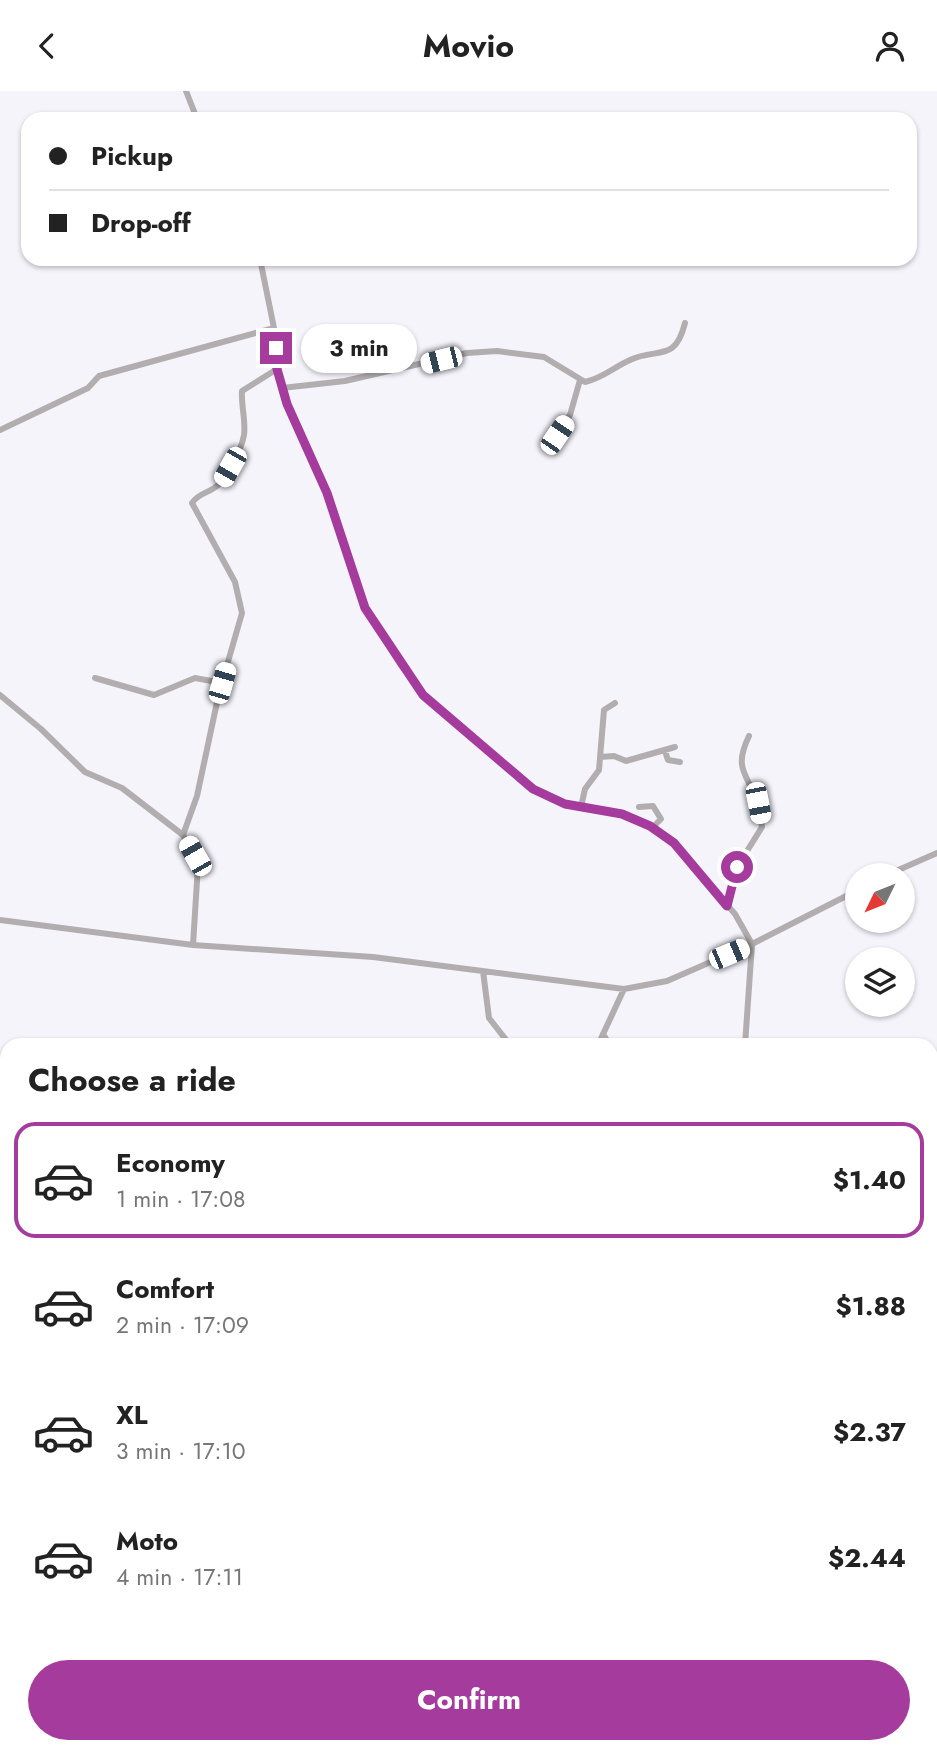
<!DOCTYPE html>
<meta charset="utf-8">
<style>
:root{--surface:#fff;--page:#f2f2f2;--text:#222;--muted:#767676;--line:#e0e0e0;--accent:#a53b9c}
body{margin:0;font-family:Jost,sans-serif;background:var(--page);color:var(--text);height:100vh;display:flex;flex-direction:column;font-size:26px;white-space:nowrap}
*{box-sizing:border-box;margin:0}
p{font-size:23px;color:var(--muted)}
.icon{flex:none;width:38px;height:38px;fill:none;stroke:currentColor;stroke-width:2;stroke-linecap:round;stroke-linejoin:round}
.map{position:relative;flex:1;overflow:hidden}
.side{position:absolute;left:0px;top:947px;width:938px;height:716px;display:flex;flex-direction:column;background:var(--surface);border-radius:21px 21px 0 0;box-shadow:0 2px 5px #0004}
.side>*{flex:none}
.guide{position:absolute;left:21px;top:21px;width:896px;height:154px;border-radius:21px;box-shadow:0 2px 5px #0004;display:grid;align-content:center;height:154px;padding:0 28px;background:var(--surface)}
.needle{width:46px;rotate:227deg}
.controls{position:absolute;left:845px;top:772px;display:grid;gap:14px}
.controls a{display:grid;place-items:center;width:70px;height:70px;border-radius:50%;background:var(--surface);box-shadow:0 2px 5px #0004;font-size:35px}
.end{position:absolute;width:32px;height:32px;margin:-16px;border:9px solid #a53b9c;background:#fff;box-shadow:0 0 0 4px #fff}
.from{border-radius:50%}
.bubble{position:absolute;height:49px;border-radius:24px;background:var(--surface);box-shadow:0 2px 5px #0004;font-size:23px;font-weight:700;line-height:49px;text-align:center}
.car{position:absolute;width:21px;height:42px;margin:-21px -10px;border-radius:9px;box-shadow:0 0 5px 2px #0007;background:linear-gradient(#fff 24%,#345 0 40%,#fff 0 76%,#345 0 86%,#fff 0)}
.guide b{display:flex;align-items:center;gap:24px;height:66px;font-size:26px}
.guide b+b{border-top:2px solid var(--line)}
.guide i{width:18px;height:18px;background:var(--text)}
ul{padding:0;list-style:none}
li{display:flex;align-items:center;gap:21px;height:116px;margin:0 14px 10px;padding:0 14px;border:4px solid transparent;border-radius:21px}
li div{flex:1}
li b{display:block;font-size:26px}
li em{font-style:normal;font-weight:700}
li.on{border-color:var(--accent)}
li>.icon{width:63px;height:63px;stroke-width:1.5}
h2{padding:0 28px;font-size:32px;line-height:84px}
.cta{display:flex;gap:14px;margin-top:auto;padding:14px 28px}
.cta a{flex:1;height:80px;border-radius:42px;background:var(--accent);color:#fff;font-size:28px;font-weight:700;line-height:80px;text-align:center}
header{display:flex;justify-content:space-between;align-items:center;height:91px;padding:0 28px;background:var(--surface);font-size:32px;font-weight:700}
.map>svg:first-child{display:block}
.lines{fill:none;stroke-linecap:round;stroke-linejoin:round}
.street{stroke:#b2aeaf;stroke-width:6}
.route{stroke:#a53b9c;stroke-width:9}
</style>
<header><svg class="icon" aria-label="back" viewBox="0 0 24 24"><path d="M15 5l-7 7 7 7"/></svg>Movio<svg class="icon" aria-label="person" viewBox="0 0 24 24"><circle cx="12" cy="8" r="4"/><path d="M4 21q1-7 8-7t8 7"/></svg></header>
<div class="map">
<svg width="937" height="1661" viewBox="0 0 937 1661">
<rect width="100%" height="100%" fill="#f5f4fb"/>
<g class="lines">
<!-- street -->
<path class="street" d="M186,0l11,28
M260,168l14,69 3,41 10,35 40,89 38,115 35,56 23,31 110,94 32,15 57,10 28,12 24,17 61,71 17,30 106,-54
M282,297l63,-7 122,-28 30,-2 47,6 41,25c18,-4 29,-15 45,-22 28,-13 45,3 55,-37
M0,339l88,-42 11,-12 175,-48
M557,344l13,-20 10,-35
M95,587l59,17 41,-17 27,5
M0,604l41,34 44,43 37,16 61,47 15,30 -5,80
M665,660l3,9 12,2
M600,666l14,-1 12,5 49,-14
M581,716l4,-18 14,-19 5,-60 11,-7
M639,716l14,-1 8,13 -9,9
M183,744l14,-39 22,-103 23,-80 -7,-31 -43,-79c7,-11 19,-10 27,-19 10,-11 22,-33 25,-49 2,-14 -3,-29 -2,-44l35,-22
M887,784l50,-22
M727,815l10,-39 25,-40c-1,-7 -2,-15 -4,-22 -9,-31 -26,-34 -9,-69
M0,829l193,25 180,12 251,32 43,-8 85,-37 -7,101
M483,880l6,47 21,27
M603,943l7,11
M598,954l26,-56
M931,1330l6,8
M931,1377l6,-7
M195,1656l11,1
M517,1656l1,5
M629,1656v5
M897,1656l1,5
M278,1661l1,-5"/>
</g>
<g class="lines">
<!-- route -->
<path class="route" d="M276,257l1,21 10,35 40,89 38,115 58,87 110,94 32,15 57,10 28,12 24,17 53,63 10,-39"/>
</g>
</svg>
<div class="controls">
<a><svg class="needle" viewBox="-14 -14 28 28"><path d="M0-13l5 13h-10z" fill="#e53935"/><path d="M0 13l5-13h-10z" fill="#767676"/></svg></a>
<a><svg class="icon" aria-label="layers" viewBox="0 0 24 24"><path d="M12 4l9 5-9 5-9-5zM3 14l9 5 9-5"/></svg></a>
</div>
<i class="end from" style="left:737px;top:776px"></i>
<i class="end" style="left:276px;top:257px"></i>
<div class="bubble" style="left:301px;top:233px;width:116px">3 min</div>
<i class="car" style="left:441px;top:269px;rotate:256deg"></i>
<i class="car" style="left:557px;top:344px;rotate:34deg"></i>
<i class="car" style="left:230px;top:376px;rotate:210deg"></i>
<i class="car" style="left:222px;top:592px;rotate:16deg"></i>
<i class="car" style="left:758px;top:712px;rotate:169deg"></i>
<i class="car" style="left:195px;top:765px;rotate:330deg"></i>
<i class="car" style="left:729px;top:863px;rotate:67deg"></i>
<div class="guide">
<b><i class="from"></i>Pickup</b>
<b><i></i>Drop-off</b>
</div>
<section class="side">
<h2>Choose a ride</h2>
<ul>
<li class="on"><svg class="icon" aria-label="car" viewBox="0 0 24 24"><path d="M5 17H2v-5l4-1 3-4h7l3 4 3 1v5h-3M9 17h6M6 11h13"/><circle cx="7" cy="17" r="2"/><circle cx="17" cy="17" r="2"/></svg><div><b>Economy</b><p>1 min · 17:08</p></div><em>$1.40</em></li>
<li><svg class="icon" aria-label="car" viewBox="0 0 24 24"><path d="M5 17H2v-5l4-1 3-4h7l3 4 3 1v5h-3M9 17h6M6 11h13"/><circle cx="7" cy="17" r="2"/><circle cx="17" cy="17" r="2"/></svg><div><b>Comfort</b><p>2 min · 17:09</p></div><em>$1.88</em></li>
<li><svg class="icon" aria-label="car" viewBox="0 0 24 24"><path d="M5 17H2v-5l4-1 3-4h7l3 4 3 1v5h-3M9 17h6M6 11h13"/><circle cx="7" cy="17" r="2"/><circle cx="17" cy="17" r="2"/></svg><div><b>XL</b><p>3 min · 17:10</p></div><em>$2.37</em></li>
<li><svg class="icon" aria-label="car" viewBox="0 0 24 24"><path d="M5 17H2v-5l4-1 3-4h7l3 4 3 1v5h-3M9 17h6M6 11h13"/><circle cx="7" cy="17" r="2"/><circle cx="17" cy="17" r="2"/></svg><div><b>Moto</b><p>4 min · 17:11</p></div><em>$2.44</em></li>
</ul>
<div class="cta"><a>Confirm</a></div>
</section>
</div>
